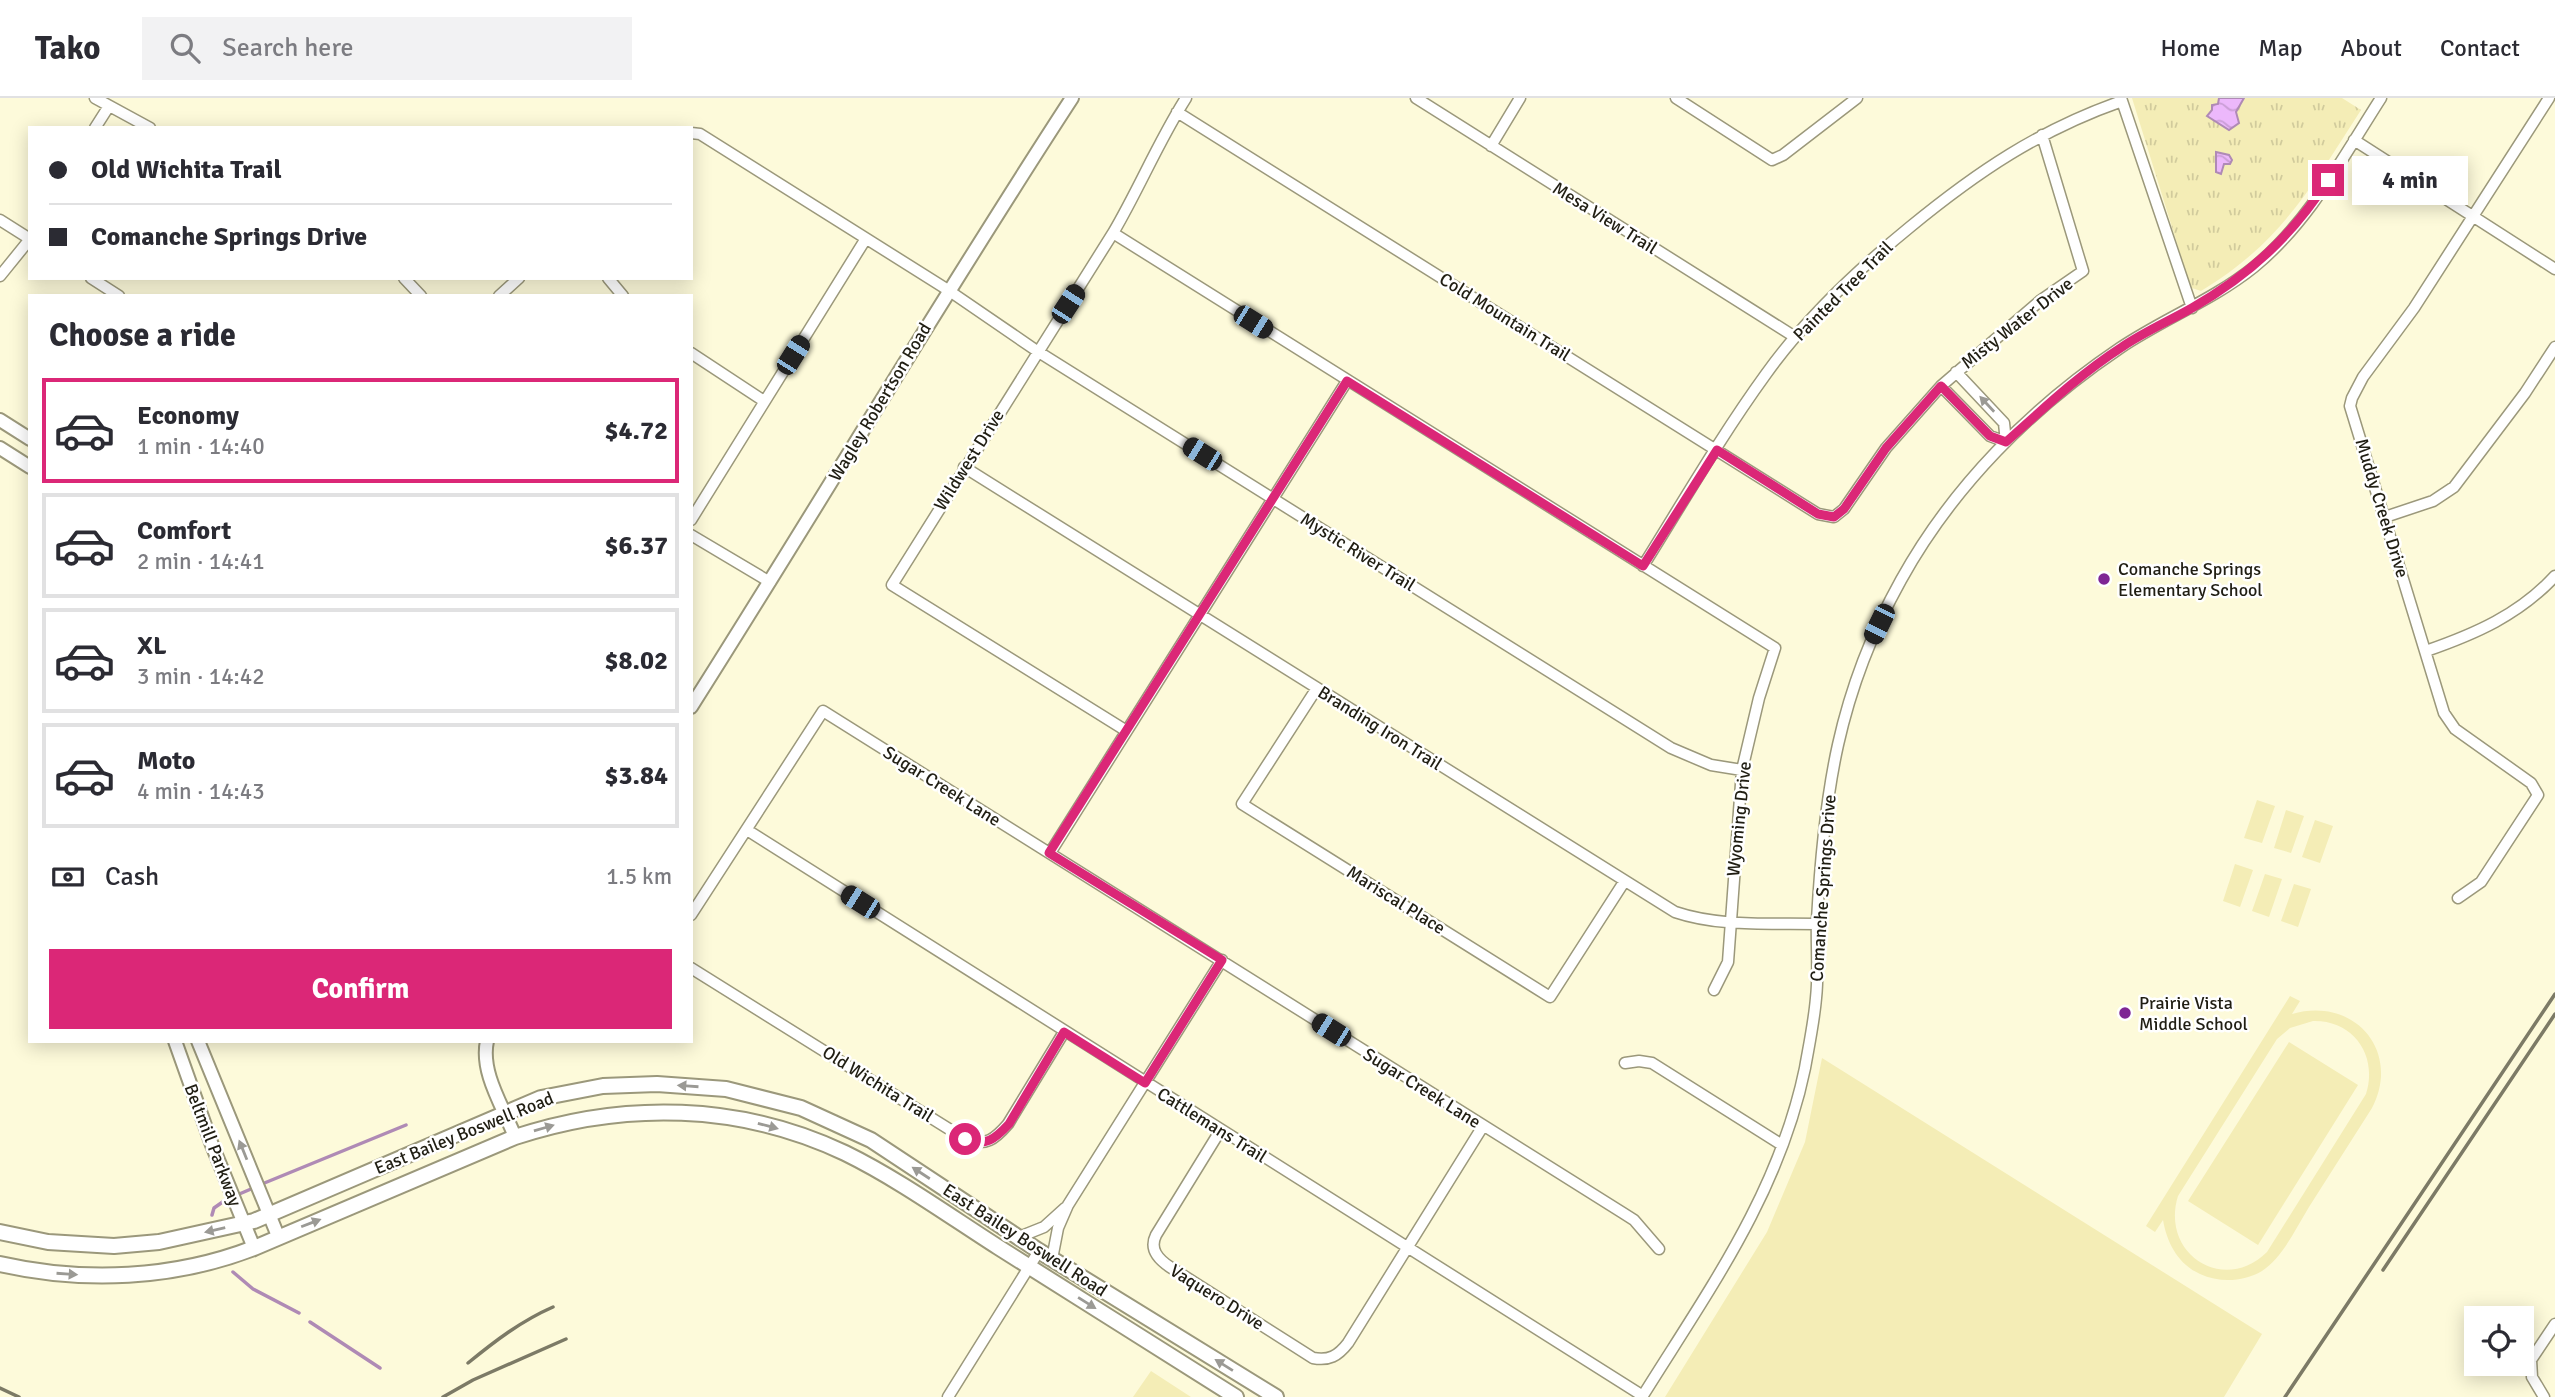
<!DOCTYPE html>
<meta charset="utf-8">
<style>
:root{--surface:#fff;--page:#f2f2f3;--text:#2b2b33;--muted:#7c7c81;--line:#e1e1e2;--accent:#db2777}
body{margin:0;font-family:Signika,sans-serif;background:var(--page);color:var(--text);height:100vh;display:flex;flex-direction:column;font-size:26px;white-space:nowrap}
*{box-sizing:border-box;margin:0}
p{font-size:23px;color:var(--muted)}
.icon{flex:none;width:38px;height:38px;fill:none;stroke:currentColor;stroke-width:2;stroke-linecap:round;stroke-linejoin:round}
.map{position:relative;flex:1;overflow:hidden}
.side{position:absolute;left:28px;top:196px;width:665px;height:749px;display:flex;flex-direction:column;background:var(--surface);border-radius:0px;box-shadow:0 4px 18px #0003}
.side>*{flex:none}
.banner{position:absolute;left:28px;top:28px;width:665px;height:154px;border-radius:0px;box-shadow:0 4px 18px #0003;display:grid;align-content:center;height:154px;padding:0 21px;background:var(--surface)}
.tools{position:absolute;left:2464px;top:1208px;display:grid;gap:14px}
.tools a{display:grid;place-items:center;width:70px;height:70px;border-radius:0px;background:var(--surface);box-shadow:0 4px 18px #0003;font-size:35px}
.end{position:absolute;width:32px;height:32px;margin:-16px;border:9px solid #db2777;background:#fff;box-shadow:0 0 0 4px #fff}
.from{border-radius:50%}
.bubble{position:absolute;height:49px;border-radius:0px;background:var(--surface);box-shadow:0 4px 18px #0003;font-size:23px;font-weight:700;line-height:49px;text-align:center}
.car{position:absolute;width:21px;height:42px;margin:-21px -10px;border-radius:9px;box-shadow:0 0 5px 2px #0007;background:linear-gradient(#222 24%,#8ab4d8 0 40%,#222 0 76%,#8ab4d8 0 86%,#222 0)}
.banner b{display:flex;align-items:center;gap:24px;height:66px;font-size:26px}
.banner b+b{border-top:2px solid var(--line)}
.banner i{width:18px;height:18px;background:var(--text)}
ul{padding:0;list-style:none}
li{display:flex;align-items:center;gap:21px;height:105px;margin:0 14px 10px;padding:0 7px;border:4px solid var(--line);border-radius:0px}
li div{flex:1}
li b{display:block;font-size:26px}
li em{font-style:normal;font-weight:700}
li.current{border-color:var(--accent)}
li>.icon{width:63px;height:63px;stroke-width:1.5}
h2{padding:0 21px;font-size:32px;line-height:84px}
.pay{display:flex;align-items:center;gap:18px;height:77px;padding:0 21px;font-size:26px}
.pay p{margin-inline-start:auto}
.cta{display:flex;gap:14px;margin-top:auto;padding:14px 21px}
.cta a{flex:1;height:80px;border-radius:0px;background:var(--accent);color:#fff;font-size:28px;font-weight:700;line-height:80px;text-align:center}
header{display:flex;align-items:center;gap:42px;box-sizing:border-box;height:98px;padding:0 35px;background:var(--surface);border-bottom:2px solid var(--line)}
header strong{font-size:33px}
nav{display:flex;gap:38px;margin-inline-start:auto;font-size:24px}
.search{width:490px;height:63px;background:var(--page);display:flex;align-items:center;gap:18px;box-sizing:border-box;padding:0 24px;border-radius:0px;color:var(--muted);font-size:26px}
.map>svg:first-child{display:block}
.green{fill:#f4edb6;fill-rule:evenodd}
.park{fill:url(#park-tufts)}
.water{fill:url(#water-waves);stroke:#af8ab5;stroke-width:2}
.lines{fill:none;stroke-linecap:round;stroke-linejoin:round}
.stream{stroke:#af8ab5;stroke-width:3.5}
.minor-casing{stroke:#9b987b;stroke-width:13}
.tertiary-casing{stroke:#9b987b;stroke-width:16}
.secondary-casing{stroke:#9b987b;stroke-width:18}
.minor{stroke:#fff;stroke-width:10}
.tertiary{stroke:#fff;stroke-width:12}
.secondary{stroke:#fff;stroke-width:14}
.rail{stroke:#7c7a66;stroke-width:3.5}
.oneway{fill:#9b9a95}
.route{stroke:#db2777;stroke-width:9}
.poi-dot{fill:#7e2694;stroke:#fff;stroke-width:2.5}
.labels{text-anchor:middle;stroke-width:5;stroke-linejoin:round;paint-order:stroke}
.street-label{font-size:18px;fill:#201e13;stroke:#fff}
.poi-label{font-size:18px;fill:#201e13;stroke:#fff;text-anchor:start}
</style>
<header>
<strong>Tako</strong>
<div class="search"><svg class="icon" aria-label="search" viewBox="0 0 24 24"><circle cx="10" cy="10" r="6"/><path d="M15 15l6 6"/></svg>Search here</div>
<nav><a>Home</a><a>Map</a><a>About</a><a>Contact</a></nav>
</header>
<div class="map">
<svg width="2555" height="1299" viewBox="0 0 2555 1299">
<defs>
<pattern id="park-tufts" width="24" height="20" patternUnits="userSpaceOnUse" patternTransform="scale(1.75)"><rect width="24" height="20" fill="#f4edb6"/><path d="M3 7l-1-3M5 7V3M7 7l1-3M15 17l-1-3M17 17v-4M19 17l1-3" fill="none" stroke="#d1cb9c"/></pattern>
<pattern id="water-waves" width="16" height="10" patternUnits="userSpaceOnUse" patternTransform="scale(1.75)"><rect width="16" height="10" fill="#ecb8fb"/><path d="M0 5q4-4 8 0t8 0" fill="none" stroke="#ca9ed6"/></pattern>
</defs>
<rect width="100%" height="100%" fill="#fdfada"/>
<!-- green -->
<path class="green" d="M2257,702l18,6 -13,37 -18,-5z
M2286,712l18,6 -13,37 -17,-5z
M2315,722l18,6 -13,37 -18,-6z
M2235,766l18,6 -13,37 -17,-6z
M2265,776l17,5 -13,38 -17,-6z
M2294,786l17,5 -13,38 -17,-6z
M2290,898l10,5 -8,13c61,-18 110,36 80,94 -21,33 -42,66 -63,99 -13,21 -26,50 -47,64 -19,11 -42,12 -62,3 -22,-10 -33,-31 -37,-54l-8,12 -9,-6zM2313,923c41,-1 65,35 53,73l-99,158c-43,43 -107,2 -89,-56l99,-157 13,-11z
M2289,944l69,43 -100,160 -70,-44z
M1822,960l440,276 -38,63h-559l102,-165 38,-90z
M1151,1273l40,26h-58z"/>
<!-- park -->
<path class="park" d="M2132,0h210l19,12c-49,76 -80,133 -160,181l-9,-3 -3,-6z"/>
<!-- water -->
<path class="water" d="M2219,0h25l-8,14 3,11 -10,7 -22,-14 5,-6v-5l6,-1z
M2216,54l13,3 3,5 -2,4h-6l-3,10 -5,-2z"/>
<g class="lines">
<!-- stream -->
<path class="stream" d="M262,1086l144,-59
M237,1097l14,-6
M212,1117l2,-7 10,-7
M233,1174l20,17 46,24
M310,1224l70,46"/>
<!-- minor casing -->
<g class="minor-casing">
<path id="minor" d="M95,0l55,30
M1416,0l379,239
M1676,0l96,62 11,-5 74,-57
M2121,0l71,210
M1177,14l641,402 16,3 10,-8 42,-61 55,-62 100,-86 42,-29 -41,-136
M95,30l14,-22
M691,35l9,1 248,156 89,61 634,397 40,17 31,5
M2354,42l201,129
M1491,48l29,-48
M0,122l30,19
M1113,135l662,415 -16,50 -17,72 -14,192 -14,28
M0,178l30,-37
M91,180l28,18
M404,180l17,18
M608,180l15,18
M499,198l20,-18
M691,255l73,48
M1941,288l49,50 16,6 -2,-19 -48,-51
M964,369l711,445c44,15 95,11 142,12
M2385,419l48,-16 21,-14 71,-94 30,-46
M691,422l174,-280
M691,437l79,47
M1643,468c40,-64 78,-130 123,-192 40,-56 90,-103 144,-147 67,-55 129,-97 212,-126
M2426,553c49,-17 93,-36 129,-75
M1317,590l-75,116 308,193 74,-115
M1125,632l-233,-145 221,-352c26,-44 45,-91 73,-135
M747,732l896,566
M1050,755l297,-472
M2458,800l23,-16 57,-87 -7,-12 -76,-54 -11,-16 -94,-307 2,-8 11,-21 51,-69 135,-210
M691,817l132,-204 800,502 11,7 25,29
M691,870l274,171c21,8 30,0 43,-15l56,-92
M1625,965l14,-2 13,2 130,82
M1220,1033l-64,104c-7,14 2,24 14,32l143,91c16,3 25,-2 35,-15l135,-217
M1019,1139l25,-10 21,-19
M1052,1161l6,-31 10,-23 154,-245
M948,1299l91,-146
M1642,1299c66,-106 137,-203 163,-329 4,-23 9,-46 11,-70 3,-26 0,-52 1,-78 7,-127 21,-227 84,-340 52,-94 130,-172 219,-232 43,-29 93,-48 134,-81 55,-45 89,-110 127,-169
M2544,1299l-12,-20 -1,-17 24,-36"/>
</g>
<!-- tertiary casing -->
<g class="tertiary-casing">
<path id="tertiary" d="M0,322l30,19
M0,350l30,19
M691,609c128,-202 250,-408 381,-609
M175,943l37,104 42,103
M198,943l80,195
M487,943c-7,32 17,67 28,96"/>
</g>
<!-- secondary casing -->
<g class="secondary-casing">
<path id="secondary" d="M0,1134l48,10 66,4 45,-4 95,-21 287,-123 62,-12 54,-2 69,5 75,19 70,32 168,111 237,146
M0,1166c84,19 174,15 254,-16l261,-111c109,-36 225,-34 330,16 53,26 103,62 153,94 79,50 159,100 238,150"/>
</g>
<!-- minor -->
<use href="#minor" class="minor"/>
<!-- tertiary -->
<use href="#tertiary" class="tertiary"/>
<!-- secondary -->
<use href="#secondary" class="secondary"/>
<!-- rail -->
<path class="rail" d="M2383,1172l172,-256
M468,1265c27,-22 53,-42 85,-56
M0,1290l19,9
M443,1299l30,-17 93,-41
M2285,1299l270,-403"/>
</g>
<!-- one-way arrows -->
<defs><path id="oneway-solid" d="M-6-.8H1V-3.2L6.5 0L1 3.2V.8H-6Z" transform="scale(1.75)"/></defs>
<g class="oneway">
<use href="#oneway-solid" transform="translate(1987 306) rotate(-133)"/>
<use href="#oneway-solid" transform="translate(688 988) rotate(-176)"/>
<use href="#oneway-solid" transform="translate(768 1028) rotate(15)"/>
<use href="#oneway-solid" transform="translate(544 1030) rotate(-16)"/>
<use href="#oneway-solid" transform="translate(243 1052) rotate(-112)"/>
<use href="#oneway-solid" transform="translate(921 1075) rotate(-147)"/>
<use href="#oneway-solid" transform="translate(311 1125) rotate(-21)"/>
<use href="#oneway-solid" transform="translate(215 1132) rotate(167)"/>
<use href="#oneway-solid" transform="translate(67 1176) rotate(4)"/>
<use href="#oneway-solid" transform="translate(1087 1205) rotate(32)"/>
<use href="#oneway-solid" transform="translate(1224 1267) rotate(-148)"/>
</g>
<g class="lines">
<!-- route -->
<path class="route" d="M965,1041c21,8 30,0 44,-15l55,-92 81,51 77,-123 -173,-107 298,-472 296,185 74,-116 101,64 16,3 10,-8 42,-61 55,-62 49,50 16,6c37,-33 74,-68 116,-95 22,-15 47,-26 70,-39 57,-33 100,-72 136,-128"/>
</g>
<!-- markers -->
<g class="poi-dot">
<circle cx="2104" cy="481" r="7"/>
<circle cx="2125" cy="915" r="7"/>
</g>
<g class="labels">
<!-- street labels -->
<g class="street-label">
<text transform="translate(1605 120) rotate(32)" y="6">Mesa View Trail</text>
<text transform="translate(1843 193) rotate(-45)" y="6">Painted Tree Trail</text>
<text transform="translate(1505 219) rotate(32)" y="6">Cold Mountain Trail</text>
<text transform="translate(2017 225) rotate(-38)" y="6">Misty Water Drive</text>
<text transform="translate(880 304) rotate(-59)" y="6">Wagley Robertson Road</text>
<text transform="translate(969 362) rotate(-58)" y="6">Wildwest Drive</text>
<text transform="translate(2382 410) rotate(73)" y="6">Muddy Creek Drive</text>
<text transform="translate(1358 454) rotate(32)" y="6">Mystic River Trail</text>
<text transform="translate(1380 630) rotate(32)" y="6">Branding Iron Trail</text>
<text transform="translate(942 688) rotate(32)" y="6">Sugar Creek Lane</text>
<text transform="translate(1739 721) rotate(-84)" y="6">Wyoming Drive</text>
<text transform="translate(1823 790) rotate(-86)" y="6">Comanche Springs Drive</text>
<text transform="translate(1396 802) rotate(32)" y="6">Mariscal Place</text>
<text transform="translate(878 986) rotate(32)" y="6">Old Wichita Trail</text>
<text transform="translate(1422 990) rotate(32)" y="6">Sugar Creek Lane</text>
<text transform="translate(1212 1027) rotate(32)" y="6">Cattlemans Trail</text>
<text transform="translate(464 1035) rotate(-22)" y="6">East Bailey Boswell Road</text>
<text transform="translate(213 1047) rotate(69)" y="6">Beltmill Parkway</text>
<text transform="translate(1025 1142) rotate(33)" y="6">East Bailey Boswell Road</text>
<text transform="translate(1217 1199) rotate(32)" y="6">Vaquero Drive</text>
</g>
<!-- poi labels -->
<g class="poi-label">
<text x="2118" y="477">Comanche Springs<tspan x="2118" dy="21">Elementary School</tspan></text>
<text x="2139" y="911">Prairie Vista<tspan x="2139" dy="21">Middle School</tspan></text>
</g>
</g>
</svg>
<div class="tools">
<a><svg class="icon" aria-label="locate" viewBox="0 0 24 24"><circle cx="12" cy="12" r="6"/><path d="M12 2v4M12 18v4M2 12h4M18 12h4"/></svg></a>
</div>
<i class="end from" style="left:965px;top:1041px"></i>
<i class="end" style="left:2328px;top:82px"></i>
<div class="bubble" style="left:2352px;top:58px;width:116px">4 min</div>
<i class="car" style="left:1068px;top:206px;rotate:33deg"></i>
<i class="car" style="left:1253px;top:224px;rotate:122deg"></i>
<i class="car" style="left:793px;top:257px;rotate:32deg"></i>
<i class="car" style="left:1202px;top:356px;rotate:302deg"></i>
<i class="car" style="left:1879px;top:526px;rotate:206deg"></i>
<i class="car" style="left:860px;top:804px;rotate:302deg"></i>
<i class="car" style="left:1331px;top:932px;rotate:302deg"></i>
<div class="banner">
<b><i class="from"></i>Old Wichita Trail</b>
<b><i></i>Comanche Springs Drive</b>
</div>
<section class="side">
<h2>Choose a ride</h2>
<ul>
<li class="current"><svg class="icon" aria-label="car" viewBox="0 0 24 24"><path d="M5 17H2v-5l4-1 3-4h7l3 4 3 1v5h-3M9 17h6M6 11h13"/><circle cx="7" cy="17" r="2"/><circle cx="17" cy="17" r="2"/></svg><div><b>Economy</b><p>1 min · 14:40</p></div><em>$4.72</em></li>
<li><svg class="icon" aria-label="car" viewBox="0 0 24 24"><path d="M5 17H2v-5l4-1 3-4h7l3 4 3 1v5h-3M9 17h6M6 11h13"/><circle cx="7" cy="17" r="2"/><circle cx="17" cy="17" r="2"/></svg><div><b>Comfort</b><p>2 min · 14:41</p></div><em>$6.37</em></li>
<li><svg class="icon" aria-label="car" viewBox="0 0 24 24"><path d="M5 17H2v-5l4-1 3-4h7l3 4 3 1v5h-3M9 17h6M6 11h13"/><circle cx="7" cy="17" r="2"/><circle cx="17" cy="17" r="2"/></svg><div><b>XL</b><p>3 min · 14:42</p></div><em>$8.02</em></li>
<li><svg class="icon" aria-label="car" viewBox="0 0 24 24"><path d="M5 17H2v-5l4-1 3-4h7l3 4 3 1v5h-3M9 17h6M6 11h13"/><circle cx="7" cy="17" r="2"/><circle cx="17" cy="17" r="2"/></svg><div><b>Moto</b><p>4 min · 14:43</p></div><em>$3.84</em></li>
</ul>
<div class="pay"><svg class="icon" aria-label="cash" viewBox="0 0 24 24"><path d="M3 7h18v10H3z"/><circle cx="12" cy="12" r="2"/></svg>Cash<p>1.5 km</p></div>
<div class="cta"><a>Confirm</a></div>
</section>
</div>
